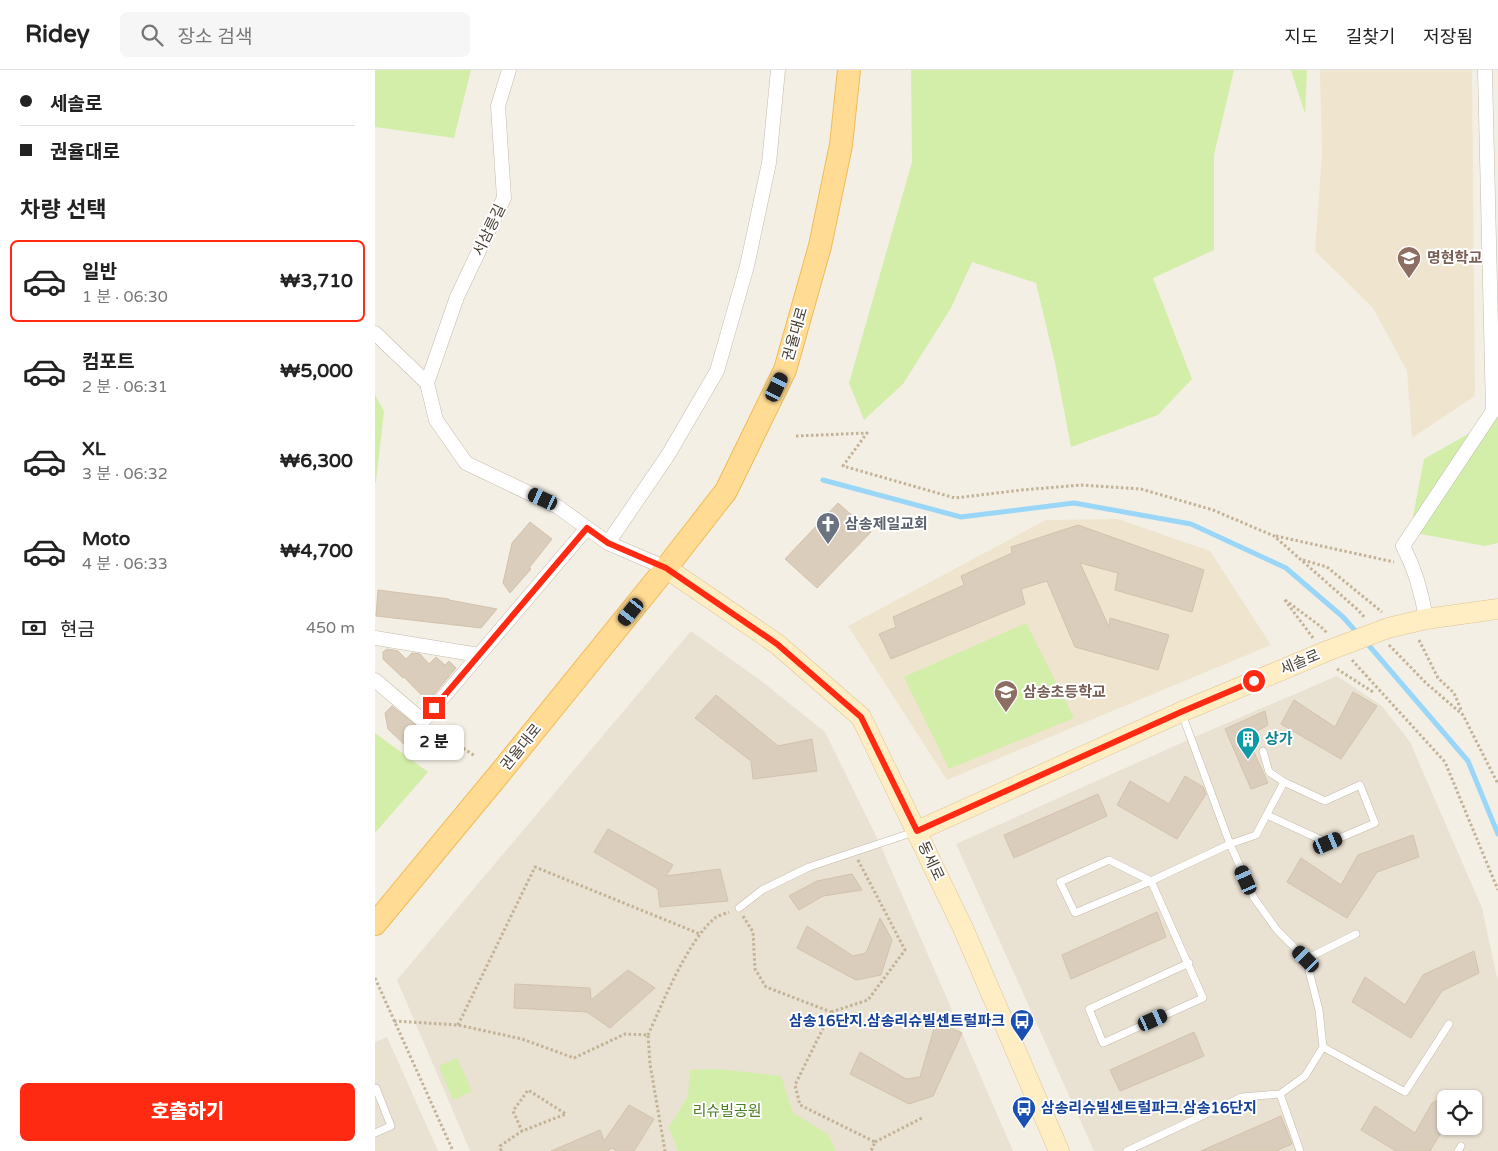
<!DOCTYPE html>
<html lang="ko">
<meta charset="utf-8">
<style>
:root{--surface:#fff;--page:#f6f6f6;--text:#222;--muted:#767676;--line:#e0e0e0;--accent:#ff2a11}
body{margin:0;font-family:"Varela Round","Noto Sans KR",sans-serif;background:var(--page);color:var(--text);height:100vh;display:flex;flex-direction:column;font-size:19px;white-space:nowrap}
*{box-sizing:border-box;margin:0}
p{font-size:16px;color:var(--muted)}
.icon{flex:none;width:28px;height:28px;fill:none;stroke:currentColor;stroke-width:2;stroke-linecap:round;stroke-linejoin:round}
.map{position:relative;flex:1;overflow:hidden}
.sheet{display:flex;flex-direction:column;background:var(--surface);width:375px}
.sheet>*{flex:none}
.banner{display:grid;align-content:center;height:110px;padding:0 20px;background:var(--surface)}
.fabs{position:absolute;left:1062px;top:1020px;display:grid;gap:10px}
.fabs a{display:grid;place-items:center;width:45px;height:45px;border-radius:8px;background:var(--surface);box-shadow:0 1px 4px #0004;font-size:25px}
.end{position:absolute;width:22px;height:22px;margin:-11px;border:6px solid #ff2a11;background:#fff;box-shadow:0 0 0 2px #fff}
.from{border-radius:50%}
.bubble{position:absolute;height:35px;border-radius:8px;background:var(--surface);box-shadow:0 1px 4px #0004;font-size:16px;font-weight:800;line-height:35px;text-align:center}
.car{position:absolute;width:15px;height:30px;margin:-15px -8px;border-radius:6px;box-shadow:0 0 4px 1px #0007;background:linear-gradient(#222 24%,#8ab4d8 0 40%,#222 0 76%,#8ab4d8 0 86%,#222 0)}
.banner b{display:flex;align-items:center;gap:18px;height:48px;font-size:19px}
.banner b+b{border-top:1px solid var(--line)}
.banner i{width:12px;height:12px;background:var(--text)}
ul{padding:0;list-style:none}
li{display:flex;align-items:center;gap:15px;height:82px;margin:0 10px 8px;padding:0 10px;border:2px solid transparent;border-radius:8px}
li div{flex:1}
li b{display:block;font-size:19px}
li em{font-style:normal;font-weight:800}
li.active{border-color:var(--accent)}
li>.icon{width:45px;height:45px;stroke-width:1.5}
h2{padding:0 20px;font-size:22px;line-height:60px}
.pay{display:flex;align-items:center;gap:12px;height:55px;padding:0 20px;font-size:19px}
.pay p{margin-inline-start:auto}
.cta{display:flex;gap:10px;margin-top:auto;padding:10px 20px}
.cta a{flex:1;height:58px;border-radius:8px;background:var(--accent);color:#fff;font-size:20px;font-weight:800;line-height:58px;text-align:center}
header{display:flex;align-items:center;gap:30px;box-sizing:border-box;height:70px;padding:0 25px;background:var(--surface);border-bottom:1px solid var(--line)}
header strong{font-size:24px}
nav{display:flex;gap:28px;margin-inline-start:auto;font-size:18px}
.search{width:350px;height:45px;background:var(--page);display:flex;align-items:center;gap:12px;box-sizing:border-box;padding:0 18px;border-radius:8px;color:var(--muted);font-size:19px}
main{display:flex;flex:1;min-height:0}
.map>svg:first-child{display:block}
.residential{fill:#e9e1d2;fill-rule:evenodd}
.education{fill:#efe4cd}
.green{fill:#d2eea9}
.lines{fill:none;stroke-linecap:round;stroke-linejoin:round}
.stream{stroke:#9ad6f8;stroke-width:5}
.building{fill:#dacdbc;stroke:#d3c2ab}
.lane-casing{stroke:#c4b9a9;stroke-width:8}
.street-casing{stroke:#c4b9a9;stroke-width:15}
.secondary-casing{stroke:#ddc591;stroke-width:21}
.primary-casing{stroke:#f1bb56;stroke-width:24}
.path{stroke:#c4b296;stroke-width:3;stroke-dasharray:2.5 2.5;stroke-linecap:butt}
.lane{stroke:#fff;stroke-width:7}
.street{stroke:#fff;stroke-width:14}
.secondary{stroke:#ffeec4;stroke-width:20}
.primary{stroke:#ffdb93;stroke-width:22}
.secondary-bridge-casing{stroke:#ddc591;stroke-width:21;stroke-linecap:butt}
.secondary-bridge{stroke:#ffeec4;stroke-width:20}
.route{stroke:#ff2a11;stroke-width:6}
.labels{text-anchor:middle;stroke-width:4;stroke-linejoin:round;paint-order:stroke}
.street-label{font-size:15px;fill:#483f34;stroke:#fff}
.education-label{font-size:15px;font-weight:bold;fill:#785e54;stroke:#fff;text-anchor:start}
.worship-label{font-size:15px;font-weight:bold;fill:#5b616d;stroke:#fff;text-anchor:start}
.culture-label{font-size:15px;font-weight:bold;fill:#0d838f;stroke:#fff;text-anchor:start}
.transit-label{font-size:15px;font-weight:bold;fill:#164399;stroke:#fff;text-anchor:end}
.park-label{font-size:15px;fill:#498020;stroke:#fff}
</style>
<header>
<strong>Ridey</strong>
<div class="search"><svg class="icon" aria-label="search" viewBox="0 0 24 24"><circle cx="10" cy="10" r="6"/><path d="M15 15l6 6"/></svg>장소 검색</div>
<nav><a>지도</a><a>길찾기</a><a>저장됨</a></nav>
</header>
<main>
<section class="sheet">
<div class="banner">
<b><i class="from"></i>세솔로</b>
<b><i></i>권율대로</b>
</div>
<h2>차량 선택</h2>
<ul>
<li class="active"><svg class="icon" aria-label="car" viewBox="0 0 24 24"><path d="M5 17H2v-5l4-1 3-4h7l3 4 3 1v5h-3M9 17h6M6 11h13"/><circle cx="7" cy="17" r="2"/><circle cx="17" cy="17" r="2"/></svg><div><b>일반</b><p>1 분 · 06:30</p></div><em>₩3,710</em></li>
<li><svg class="icon" aria-label="car" viewBox="0 0 24 24"><path d="M5 17H2v-5l4-1 3-4h7l3 4 3 1v5h-3M9 17h6M6 11h13"/><circle cx="7" cy="17" r="2"/><circle cx="17" cy="17" r="2"/></svg><div><b>컴포트</b><p>2 분 · 06:31</p></div><em>₩5,000</em></li>
<li><svg class="icon" aria-label="car" viewBox="0 0 24 24"><path d="M5 17H2v-5l4-1 3-4h7l3 4 3 1v5h-3M9 17h6M6 11h13"/><circle cx="7" cy="17" r="2"/><circle cx="17" cy="17" r="2"/></svg><div><b>XL</b><p>3 분 · 06:32</p></div><em>₩6,300</em></li>
<li><svg class="icon" aria-label="car" viewBox="0 0 24 24"><path d="M5 17H2v-5l4-1 3-4h7l3 4 3 1v5h-3M9 17h6M6 11h13"/><circle cx="7" cy="17" r="2"/><circle cx="17" cy="17" r="2"/></svg><div><b>Moto</b><p>4 분 · 06:33</p></div><em>₩4,700</em></li>
</ul>
<div class="pay"><svg class="icon" aria-label="cash" viewBox="0 0 24 24"><path d="M3 7h18v10H3z"/><circle cx="12" cy="12" r="2"/></svg>현금<p>450 m</p></div>
<div class="cta"><a>호출하기</a></div>
</section>
<div class="map">
<svg width="1123" height="1081" viewBox="0 0 1123 1081">
<rect width="100%" height="100%" fill="#f4efe5"/>
<!-- residential -->
<path class="residential" d="M316,561l69,49 65,52 55,112 133,307h-543l-73,-171z
M962,606l45,30 28,36 72,166 16,74v169h-404l-138,-307 234,-105zM1071,1029h28v27h-28z
M12,967l51,114h-63v-109z"/>
<!-- education -->
<path class="education" d="M945,0h152l3,326 -63,42 -5,-67 -34,-63 -58,-57 7,-97z
M743,449l92,32 61,94 -324,135 -99,-154 198,-106z"/>
<!-- green -->
<path class="green" d="M0,0h96l-17,68 -79,-11z
M536,0h323l-20,85v95l-61,28 39,101 -34,36 -87,32 -16,-84 -19,-80 -64,-21 -21,46 -48,76 -39,36 -15,-37 63,-221z
M916,0h16l-2,44z
M0,325l9,16 -8,71 -1,1z
M1123,347v126l-13,3 -75,-14 14,-73z
M651,553l48,95 -125,51 -45,-92z
M0,663l53,39 -53,61z
M82,988l15,33 -19,9 -14,-34z
M343,999l63,7 12,37 35,21 8,17h-158l-9,-24 19,-31 2,-26z"/>
<g class="lines">
<!-- stream -->
<path class="stream" d="M448,410l138,37 113,-14 117,21 95,44 57,49 16,18
M990,571l103,120 30,73"/>
</g>
<!-- building -->
<path class="building" d="M463,433l33,29 -54,56 -32,-29z
M155,452l22,17 -23,29 2,1 -21,24 -7,-10 9,-40z
M703,455l126,45 -12,42 -77,-22 3,-17 -38,-10 29,64 1,-9 59,17 -11,35 -83,-23 -28,-66 -26,8 4,15 -134,55 -12,-25 17,-7 -3,-10 71,-32 -3,-9 51,-23 -1,-6z
M3,520l71,9v1l48,9 -16,19 -105,-12z
M12,579l11,2 8,8 6,-6 8,1 9,10 7,-7 9,8 4,-4 7,7 -28,34 -24,-25 -1,1 -20,-19v-7z
M978,622l24,14 -36,53 -60,-35 13,-24 41,27z
M341,625l62,51 34,-7 5,32 -64,8 -2,-18 -56,-43z
M17,636l29,23 -13,19 -20,-19 -3,-16z
M890,641l3,14 -21,12 21,46 -17,6 -26,-60z
M810,706l18,11 3,7 -29,45 -60,-34 13,-24 39,23z
M723,724l9,22 -93,42 -10,-23z
M233,759l65,36 -7,11 54,-7 8,32 -68,6 -2,-18 -64,-37z
M1038,765l6,22 -42,15 -30,46 -60,-36 14,-24 40,27 17,-30z
M477,804l10,16 -39,6 -24,14 -10,-14 28,-15z
M782,842l9,25 -95,42 -9,-24z
M505,848l12,22 -11,35 -25,5 -59,-32 10,-22 46,30 13,-3z
M1099,881l5,22 -37,18 -31,47 -59,-36 13,-25 40,28 18,-30z
M253,900l27,18 -45,40 -23,-16 -73,-4 1,-24 75,4 1,12z
M561,952l26,11 -29,63 -24,8 -59,-30 10,-22 46,27 14,-2z
M819,962l10,24 -84,35 -10,-21z
M1071,1027v27l-16,27h-34l-35,-21 14,-24 40,27 17,-30z
M254,1035l25,14 -20,32h-17l-5,-3 -5,3h-56l49,-21 4,11z
M906,1046l11,28 -16,7h-75z"/>
<g class="lines">
<!-- lane casing -->
<g class="lane-casing">
<path id="lane" d="M888,681l6,21 15,10 41,19 35,-16 15,38 -47,20 -61,-28
M364,838l23,-18 47,-23 105,-35
M931,889l50,-25
M814,893l-100,46 14,34 100,-45 -52,-117 -42,-21 -49,22 15,31 76,-32 79,-37 26,-9 28,-53
M948,977l82,45 44,-68
M905,1024l20,57
M0,1063l16,-7 -15,-38
M752,1081l115,-54 38,-3 25,-18 18,-29 -4,-37 -13,-51 -29,-29 -23,-32 -24,-54 -48,-130
M1083,1081l3,-5"/>
</g>
<!-- street casing -->
<g class="street-casing">
<path id="street" d="M134,0l-11,36 6,92 -47,99 -30,86 9,37 30,43 92,44 50,36 58,25
M0,263l52,50
M233,473l60,-88 49,-84 30,-105 22,-103 9,-93
M1051,549c-4,-26 -11,-50 -23,-73l90,-135 -8,-340
M0,568l104,17 108,-127
M0,610l48,41 56,-66"/>
</g>
<!-- secondary casing -->
<g class="secondary-casing">
<path id="secondary" d="M291,498l111,76 84,73 102,211 96,223
M1013,558l38,-9 72,-10
M542,761l264,-119 146,-61"/>
</g>
<!-- primary casing -->
<g class="primary-casing">
<path id="primary" d="M0,854l125,-151 166,-205 60,-77 59,-121 35,-124 21,-101 8,-75"/>
</g>
<!-- path -->
<path class="path" d="M421,366l71,-3 -24,33 112,32 67,-8 59,-5 60,4 72,21 61,26 84,74 7,8
M901,466l118,26
M928,490l24,7 55,45
M938,568l-29,-39 36,27 7,7
M1044,570l19,38 16,15 8,19
M1014,575l37,38 37,32 35,69
M977,590l93,102 53,128
M962,599l36,23
M59,659l41,27
M483,790l47,90 -37,50 -37,12 -36,73 5,20 75,37 -4,9
M368,846l10,16 2,37 11,18 65,25
M0,908l78,173
M19,951l64,4 64,14 52,19 51,-24 23,1 2,29 15,87
M83,955l77,-158 165,67
M273,965c15,-33 40,-95 67,-117 4,-3 10,-4 14,-6
M500,1072l47,-24
M126,1081l-1,-5 22,-15 44,-17 -38,-24 -15,21 9,20"/>
<!-- lane -->
<use href="#lane" class="lane"/>
<!-- street -->
<use href="#street" class="street"/>
<!-- secondary -->
<use href="#secondary" class="secondary"/>
<!-- primary -->
<use href="#primary" class="primary"/>
<!-- secondary-bridge casing -->
<g class="secondary-bridge-casing">
<path id="secondary-bridge" d="M952,581l61,-23"/>
</g>
<!-- secondary-bridge -->
<use href="#secondary-bridge" class="secondary-bridge"/>
</g>
<g class="lines">
<!-- route -->
<path class="route" d="M59,638l153,-180 21,15 58,25 111,76 84,73 56,114 264,-119 73,-31"/>
</g>
<!-- icons -->
<defs>
<g id="school-pin" transform="scale(1.25)"><path d="M0 17L-7.5 6A9.5 9.5 0 1 1 7.5 6Z" fill="#8d6e63" stroke="#fff"/><path d="M0-5L7-2L0 1L-7-2ZM-4 1L0 2.5L4 1V4Q0 6-4 4Z" fill="#fff"/></g>
<g id="church-pin" transform="scale(1.25)"><path d="M0 17L-7.5 6A9.5 9.5 0 1 1 7.5 6Z" fill="#6b7280" stroke="#fff"/><path d="M-1.2-6h2.4v3.5h3.3v2.4h-3.3V6h-2.4V-.1h-3.3v-2.4h3.3Z" fill="#fff"/></g>
<g id="building-pin" transform="scale(1.25)"><path d="M0 17L-7.5 6A9.5 9.5 0 1 1 7.5 6Z" fill="#0f9aa8" stroke="#fff"/><path d="M-4-6H4V6H1V3H-1V6H-4ZM-2.5-4.3h1.7v1.8h-1.7ZM.8-4.3h1.7v1.8H.8ZM-2.5-1h1.7V.8h-1.7ZM.8-1h1.7V.8H.8Z" fill="#fff"/></g>
<g id="bus-pin" transform="scale(1.25)"><path d="M0 17L-7.5 6A9.5 9.5 0 1 1 7.5 6Z" fill="#1a4fb4" stroke="#fff"/><path d="M-5-6H5V4H4V6H2V4H-2V6H-4V4H-5ZM-3.5-4V0h7V-4ZM-3.5 1.2v1.5H-2V1.2ZM2 1.2v1.5H3.5V1.2Z" fill="#fff"/></g>
</defs>
<g fill-rule="evenodd">
<use href="#school-pin" x="1034" y="188"/>
<use href="#church-pin" x="453" y="454"/>
<use href="#school-pin" x="631" y="622"/>
<use href="#building-pin" x="873" y="669"/>
<use href="#bus-pin" x="647" y="951"/>
<use href="#bus-pin" x="649" y="1038"/>
</g>
<g class="labels">
<!-- street labels -->
<g class="street-label">
<text transform="translate(114 160) rotate(-64)" y="5">서삼릉길</text>
<text transform="translate(420 264) rotate(-74)" y="5">권율대로</text>
<text transform="translate(925 592) rotate(-23)" y="5">세솔로</text>
<text transform="translate(146 677) rotate(-51)" y="5">권율대로</text>
<text transform="translate(556 791) rotate(65)" y="5">동세로</text>
</g>
<!-- education labels -->
<g class="education-label">
<text x="1052" y="193">명현학교</text>
<text x="648" y="627">삼송초등학교</text>
</g>
<!-- worship labels -->
<g class="worship-label">
<text x="470" y="459">삼송제일교회</text>
</g>
<!-- culture labels -->
<g class="culture-label">
<text x="890" y="674">상가</text>
</g>
<!-- transit labels -->
<g class="transit-label">
<text x="630" y="956">삼송16단지.삼송리슈빌센트럴파크</text>
<text x="666" y="1043" text-anchor="start">삼송리슈빌센트럴파크.삼송16단지</text>
</g>
<!-- park labels -->
<g class="park-label">
<text x="352" y="1046">리슈빌공원</text>
</g>
</g>
</svg>
<div class="fabs">
<a><svg class="icon" aria-label="locate" viewBox="0 0 24 24"><circle cx="12" cy="12" r="6"/><path d="M12 2v4M12 18v4M2 12h4M18 12h4"/></svg></a>
</div>
<i class="end from" style="left:879px;top:611px"></i>
<i class="end" style="left:59px;top:638px"></i>
<div class="bubble" style="left:29px;top:655px;width:60px">2 분</div>
<i class="car" style="left:402px;top:317px;rotate:26deg"></i>
<i class="car" style="left:168px;top:429px;rotate:295deg"></i>
<i class="car" style="left:256px;top:542px;rotate:219deg"></i>
<i class="car" style="left:953px;top:773px;rotate:67deg"></i>
<i class="car" style="left:871px;top:810px;rotate:336deg"></i>
<i class="car" style="left:931px;top:889px;rotate:315deg"></i>
<i class="car" style="left:778px;top:950px;rotate:66deg"></i>
</div>
</main>
